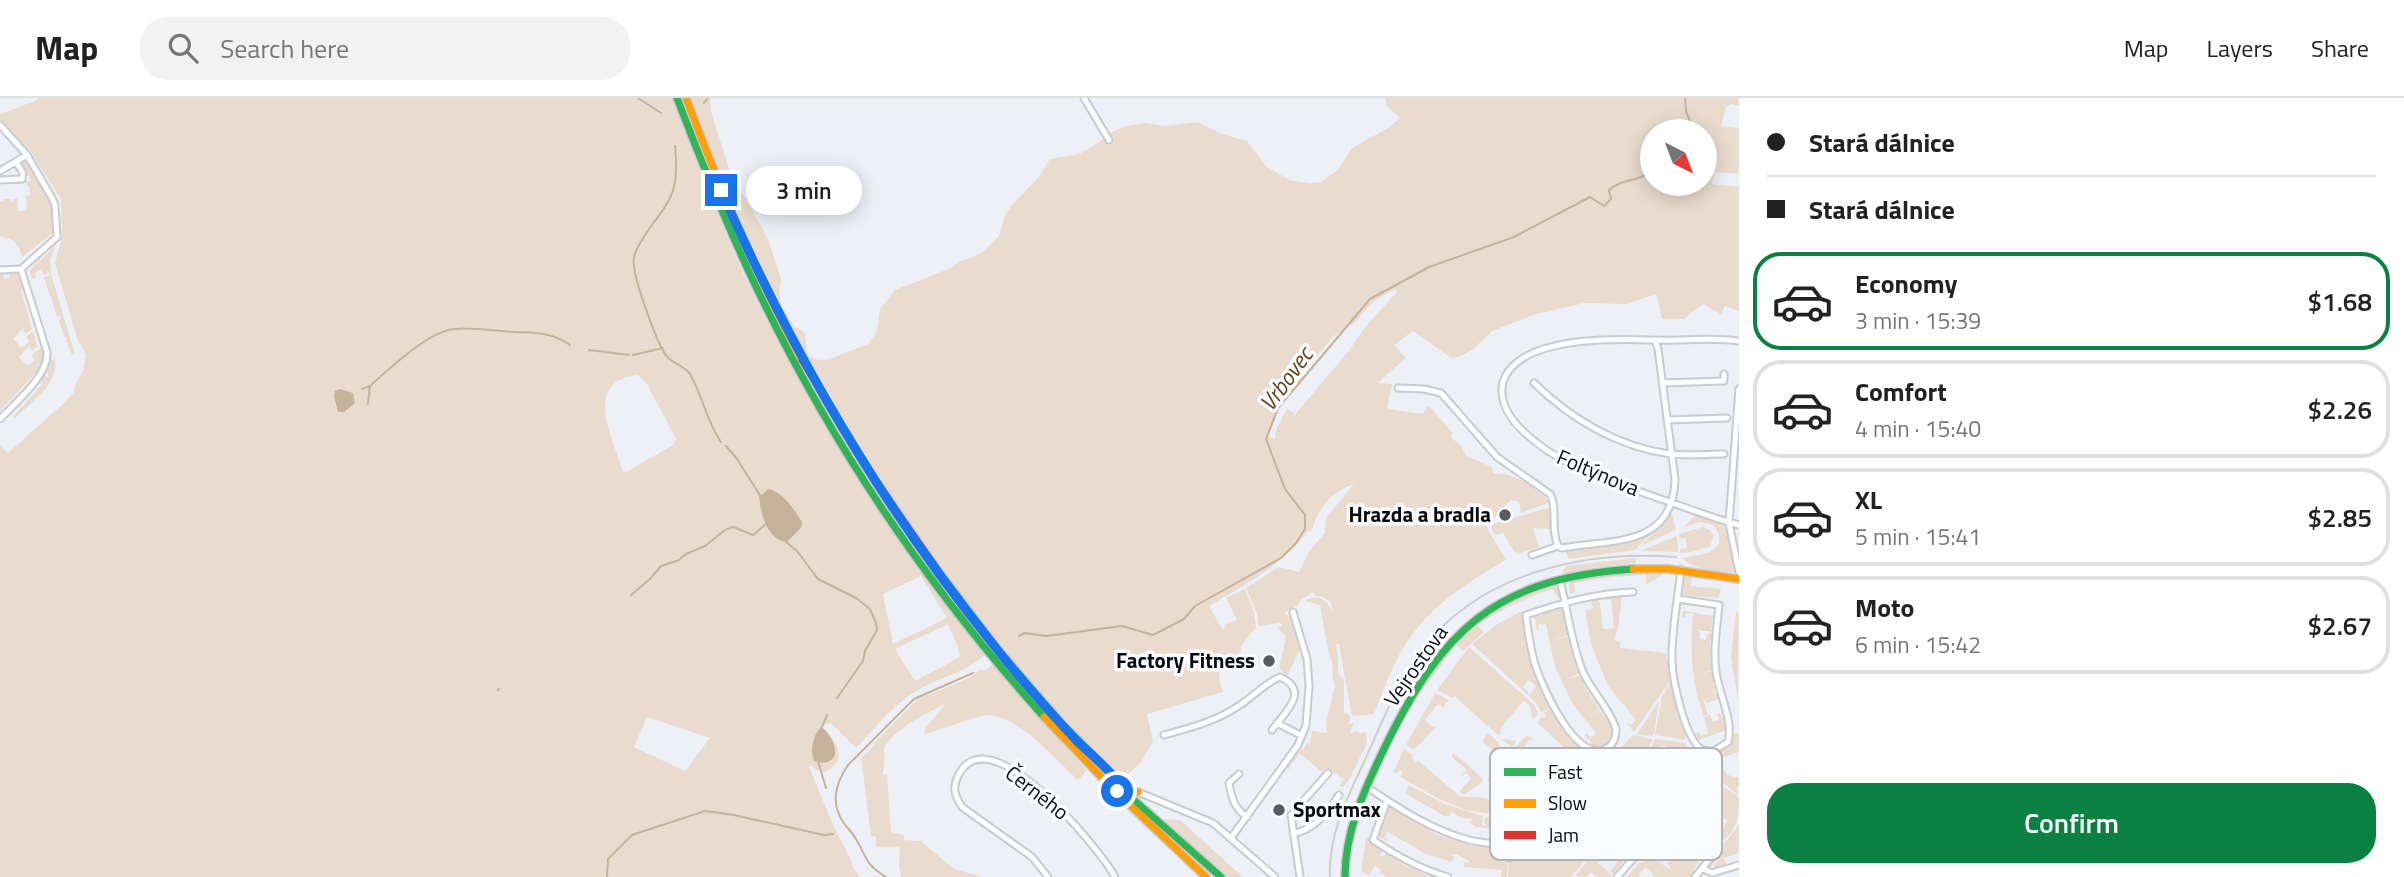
<!DOCTYPE html>
<meta charset="utf-8">
<style>
:root{--surface:#fff;--page:#f2f2f2;--text:#222;--muted:#767676;--line:#e0e0e0;--accent:#0b8043}
body{margin:0;font-family:"Titillium Web",sans-serif;background:var(--page);color:var(--text);height:100vh;display:flex;flex-direction:column;font-size:26px;white-space:nowrap}
*{box-sizing:border-box;margin:0}
p{font-size:23px;color:var(--muted)}
.icon{flex:none;width:38px;height:38px;fill:none;stroke:currentColor;stroke-width:2;stroke-linecap:round;stroke-linejoin:round}
.map{position:relative;flex:1;overflow:hidden}
.details{display:flex;flex-direction:column;background:var(--surface);width:665px}
.details>*{flex:none}
.hud{display:grid;align-content:center;height:154px;padding:0 28px;background:var(--surface)}
.needle{width:46px;rotate:138deg}
.tools{position:absolute;left:1640px;top:21px;display:grid;gap:14px}
.tools a{display:grid;place-items:center;width:77px;height:77px;border-radius:50%;background:var(--surface);box-shadow:0 4px 18px #0003;font-size:35px}
.end{position:absolute;width:32px;height:32px;margin:-16px;border:9px solid #1a73e8;background:#fff;box-shadow:0 0 0 4px #fff}
.from{border-radius:50%}
.bubble{position:absolute;height:49px;border-radius:24px;background:var(--surface);box-shadow:0 4px 18px #0003;font-size:23px;font-weight:600;line-height:49px;text-align:center}
.hud b{display:flex;align-items:center;gap:24px;height:66px;font-size:26px}
.hud b+b{border-top:2px solid var(--line)}
.hud i{width:18px;height:18px;background:var(--text)}
ul{padding:0;list-style:none}
li{display:flex;align-items:center;gap:21px;height:98px;margin:0 14px 10px;padding:0 14px;border:4px solid var(--line);border-radius:28px}
li div{flex:1}
li b{display:block;font-size:26px}
li em{font-style:normal;font-weight:600}
li.current{border-color:var(--accent)}
li>.icon{width:63px;height:63px;stroke-width:1.5}
.button{display:flex;gap:14px;margin-top:auto;padding:14px 28px}
.button a{flex:1;height:80px;border-radius:28px;background:var(--accent);color:#fff;font-size:28px;font-weight:600;line-height:80px;text-align:center}
header{display:flex;align-items:center;gap:42px;box-sizing:border-box;height:98px;padding:0 35px;background:var(--surface);border-bottom:2px solid var(--line)}
header strong{font-size:33px}
nav{display:flex;gap:38px;margin-inline-start:auto;font-size:24px}
.search{width:490px;height:63px;background:var(--page);display:flex;align-items:center;gap:18px;box-sizing:border-box;padding:0 24px;border-radius:28px;color:var(--muted);font-size:26px}
main{display:flex;flex:1;min-height:0}
.map>svg:first-child{display:block}
.green{fill:#e9dccf;fill-rule:evenodd}
.water{fill:#c6b29b}
.lines{fill:none;stroke-linecap:round;stroke-linejoin:round}
.stream{stroke:#c6b29b;stroke-width:2}
.street-casing{stroke:#c9cbd1;stroke-width:9}
.fast-casing{stroke:#c9cbd1;stroke-width:10}
.slow-casing{stroke:#c9cbd1;stroke-width:10}
.jam-casing{stroke:#c9cbd1;stroke-width:10}
.street{stroke:#fcfdfe;stroke-width:5}
.fast{stroke:#30b455;stroke-width:7}
.slow{stroke:#ff9f0a;stroke-width:7}
.jam{stroke:#e5322d;stroke-width:7}
.tram{stroke:#ceced1;stroke-width:2}
.route{stroke:#1a73e8;stroke-width:9}
.poi-dot{fill:#5a5b61;stroke:#fafbfe;stroke-width:2.5}
.labels{text-anchor:middle;stroke-width:7;stroke-linejoin:round;paint-order:stroke}
.street-label{font-size:21px;fill:#0a0b10;stroke:#fafbfe}
.poi-label{font-size:21px;font-weight:bold;fill:#0a0b10;stroke:#fafbfe;text-anchor:end}
.water-label{font-size:23px;font-style:italic;fill:#634318;stroke:#fafbfe}
.key{fill:#fafbfe;stroke:#b2b3b7;stroke-width:2}
.key-label{font-size:19px;fill:#0a0b10}
</style>
<header>
<strong>Map</strong>
<div class="search"><svg class="icon" aria-label="search" viewBox="0 0 24 24"><circle cx="10" cy="10" r="6"/><path d="M15 15l6 6"/></svg>Search here</div>
<nav><a>Map</a><a>Layers</a><a>Share</a></nav>
</header>
<main>
<div class="map">
<svg width="1739" height="779" viewBox="0 0 1739 779">
<rect width="100%" height="100%" fill="#eef0f8"/>
<!-- green -->
<path class="green" d="M37,0h635c23,59 46,119 72,177 65,136 148,262 241,380 -17,16 -43,22 -64,33 -25,14 -46,40 -65,60l-25,-25 -11,2c14,14 32,35 4,47l-8,-2 -4,-4 -3,1 25,60 17,33 2,8 7,9h-860v-432l8,8 56,-50 10,-11 1,-7 9,-16 2,-14 -9,-17 -22,-75 7,-27 -1,-36 -30,-48 -31,-31v-9l1,2 36,-14zM638,277l9,9 29,55 -3,6 -47,27 -3,-1c-11,-35 -41,-90 15,-96zM759,399l42,31 -14,14c-22,-11 -24,-22 -28,-45zM921,478l26,42 -54,26 -10,-50zM948,526l10,23 2,10 -45,24 -20,-32zM647,619l63,21 -25,33 -51,-24z
M690,0h20l1,13 18,58 39,70 13,40 -2,14 3,13 12,20 11,7c2,12 -2,21 12,27l13,-1 38,-15 9,-13 3,-22 15,-19 56,-22 8,-7 12,-3 13,-7 15,-15 6,-21 7,-10 25,-26 13,-20 29,-5 23,-14 5,-6 19,-8 20,-3 19,3 33,-4 24,12 25,7 19,25 23,14 21,3 11,-1 17,-12 14,-22 36,-20 12,-10 -13,-12 -2,-8h354v8l-8,-2 -5,3 -5,19 18,2v46l-25,-2 -2,12 27,3v124l-14,-5 -4,8 -18,-10 -19,15h-22l-6,-25 -30,10 -42,-1 -51,12 -41,16 -20,19 -13,7 -8,1 -38,-27 -19,14 12,13 -28,25 14,1 -5,25 36,5 5,-9 25,28 -3,3 11,10 5,10 26,11 1,7c23,-3 41,14 57,28l-29,11 -2,-11 -8,-2 -19,20 -9,5 3,1 20,34c-35,20 -70,42 -94,75 -18,23 -27,53 -38,79l-22,2 -13,-72h-3l2,13v17l6,6v32l7,5 -3,7 6,-1 -4,10 8,-2 1,2h7l1,10 -18,37 -6,7 -3,-2 4,-6 -19,-11 -3,4 -22,-18 -11,13 3,3 -6,-3 23,-25v8l3,-19 15,2 -1,-10 9,-38c-5,-10 0,-21 -6,-30l-9,-50 -15,-4c13,-8 21,-2 27,10l-1,-9 -10,-6h-5l-3,-4 -12,8 -3,5 -13,7 1,3h2l6,5 7,27 -14,29 -8,-8 7,-29 -1,-4 -8,-7 5,-2 -2,-3 -22,3 -1,-12 -11,-26 33,-21 20,5 11,-22 15,-17 1,-15 28,-34c-24,9 -35,23 -43,48l-3,-1c-26,35 -63,53 -99,75l14,24 2,-6 12,-4 -11,-22 19,-9 9,23 2,15 -15,19 -1,9 -20,6 -1,19 4,12 -76,22 6,28 -12,20 -20,19c-134,-136 -247,-290 -336,-459 -37,-72 -67,-148 -95,-224zM1652,33h52v53h-52zM1395,191l2,3 -32,35 -17,25 -56,66 2,-5 -7,-4 -11,21 -1,9 -6,-3c4,-13 9,-25 16,-37 5,-8 12,-8 18,-21l-3,-3 34,-39 20,-13 20,-22z
M26,61l24,41 4,32 -32,25c-2,-13 -10,-20 -22,-20v-35h4l-1,-3h9l-1,3 2,1 1,-4 3,-1 1,13 9,-1 -1,-14 4,-1v-6l-6,-7 6,-1v-5h-6l-4,-12z
M56,147l-6,14 1,15 24,80 -3,1 -6,-15 1,-2h-2l-6,-16 2,-6 -4,1 -6,-19 1,-2h-2l-6,-19 6,-2 -3,-6v5l-4,1 -2,-6 -6,4 1,4 -4,2 -3,-9z
M10,171h11l6,19 -6,2 11,39 -6,5 -3,-4 2,-4 -12,13 9,9 7,-6 -3,-5 7,-6 5,15 -6,5 -3,-3 2,-4 -12,13 9,9 7,-6 -4,-5 12,-8 2,14 -7,12 -2,-1 -36,39v-137h3l1,4h5z
M54,257c8,28 -22,46 -40,64l-1,-2 29,-33 -3,-4 5,-6 3,3 2,-1 -3,-4 4,-12h4z
M810,287l3,1 48,79 83,121 -2,1 -83,-121z
M1551,409v22l-18,-1 6,19 -18,6 -6,-1 -12,-19 -8,2 -4,-7 2,-4z
M1671,412l5,20 -36,16 19,-18z
M1697,416c38,13 29,15 40,52l-3,6c-15,2 -42,-3 -52,-14l27,-5 10,-9v-11l-7,-9 -13,-2 -16,6z
M1703,429l7,3 4,6 -4,10 -18,6 -12,1v-4l7,-1 -1,-10h-7v-4z
M1656,430l-21,22 -66,9 -5,-9c31,-5 67,0 92,-22z
M1677,438l1,16 -37,-1 1,-1z
M1636,460v5l-41,4 -31,7 -1,-3 3,-5z
M1636,474l31,1 -21,11v-9l-35,2 -37,6 1,9 -5,2 -1,-12z
M1688,478l4,1 -1,9 30,3 -3,9 -36,-3 2,-16z
M1554,488l6,2 2,8 -5,1 -4,-8c-27,9 -51,19 -75,36l6,7 -21,19 -7,-6 -31,42 -1,-3c39,-54 66,-78 130,-98z
M949,495c52,67 108,131 167,192l-1,2c-60,-62 -117,-125 -168,-193z
M1622,497l-4,33 -4,12 6,2v6l46,5v7h5l2,17 -39,55 -8,-9 5,2 5,-5 -28,-34 -17,-42 -6,-34 8,-1 -2,-8 -17,3v-3l21,-4 5,6 3,26 11,-1 -3,-29 -7,1 2,-4z
M1562,507l5,12 -3,2 2,6 3,2h-3l1,6 3,2 -16,4 17,-2 -3,1 3,12 3,1 -3,1 1,2h3l-2,3h3l-2,2 2,8h4l-3,1 2,5 3,-1 -15,7 13,-4 2,5 3,-1 -2,2 1,2 2,-1 -2,2 4,8h3l-2,2 3,4 4,1 -3,2 4,1 -2,1 3,5 3,-1 -11,9 12,-8 -2,3 2,2 2,-1 -2,2 3,3h3l-2,1 3,5 3,-1 -3,2 2,3 3,-1c-3,14 -4,18 -18,23l-11,-14 2,-1 3,4 6,-5 -24,-30 -17,-36 -9,-43 -8,1 1,5h-2l-3,-15 5,-2 -2,2 1,2 5,-2 -2,-4z
M1522,513c11,45 10,69 36,107 5,8 10,16 16,22 11,10 21,11 31,20l-12,16 -5,-1 2,-2 -4,-3 -1,1 -18,-16 2,-3 -31,-29 2,-5 6,-1 -2,-4 7,-5 -10,4 -5,-9 -7,-7 7,-10 -7,-6 -6,7 6,6 -1,2 -56,-51 27,-21z
M1683,513l33,5v2h-4v6h3l-3,1 -1,5 3,-1v3l-19,-2 5,2v7l6,1 2,-7 6,1 -3,2 -1,7 3,2h-3v2l3,1v6l-3,1 3,4h-3l1,6 3,1v4l-13,3 13,-2 -2,2 4,9h-3v4h3l-2,3 1,5h3l1,5 -13,4 -4,-7 6,19 -4,1c-13,-33 -14,-69 -11,-102l-7,-1 -1,4h-3z
M1736,514l3,1 -1,88 -7,-44z
M1469,549l65,58 4,8 -4,6 -3,-3 1,-2 -3,-9 -5,-4 -23,26 -1,7h-3l-43,-38 -2,2 -15,-8z
M993,566l94,107 -9,9c-22,-20 -65,-71 -96,-64 -20,5 -38,13 -57,18l-1,-4 22,-27c-18,10 -58,28 -63,49l2,1 -2,22h4l4,58 13,2v5l17,1 33,28 29,8h-82l-2,-11 1,-19h-24v-10l-5,-1 -10,-79 7,-4 8,-12 42,-42 51,-21 10,-8h7z
M1673,581l8,34 -5,3 5,-1 8,20 -4,2 1,3 -31,-5 7,-39z
M1435,595l14,7 -4,4 -1,5 -6,-5 -12,14 -1,3 8,6h3l-20,21 -4,1 -6,-4z
M1659,603l-5,33 -2,2 -15,-2z
M1720,615l2,5h3l1,3 -2,1 1,5 3,-1 1,3 -33,12 -3,-7 2,-1 2,5 -1,-5 3,-1 2,4 7,-2 -4,-17 6,-2 3,7 6,-2 -2,-6z
M1739,634v20l-21,7 -12,14 -1,-1 5,-7v-4l-10,-7 -9,-12 21,11c12,-2 17,-7 21,-18z
M1488,635l11,10v5l3,3 6,-1 2,-5 -10,-6 17,2 -17,22 -4,-3 3,-5 -17,-14z
M1637,637l15,5c-9,25 -32,38 -37,66l-36,5v-7l16,-25 12,-3 14,1 15,-11 -19,10 -9,-14 24,-26z
M1530,638l6,6 -6,-3 -10,12 16,15 -9,11 -16,-11 -18,19 -6,-6 38,-42z
M1655,641l31,4v6l22,13 1,3 -5,5 -7,-7v-7l-4,-2 -1,3h-12l-15,-5 1,-6h-6l-1,6 8,1v8l4,-1v5l8,1 -35,-3z
M1404,650l9,8 -1,2 4,4 2,-2 41,36 25,2 44,10 1,5 1,-5 26,-2 28,-30 6,7 -20,30 -45,7 -3,-1 -1,-6h-4v5l-51,-8 -29,-12 -37,-21 3,-5 -3,-2 -4,4 -2,-2z
M1454,655l29,26 -1,3 -17,12 -4,-1 -1,-2 11,-13 -5,-5 -7,5 8,-8 -16,-14z
M1719,665l9,12 11,3v8l-2,2 2,8 -21,-17 -4,-6 2,-7z
M1709,679l30,20c0,21 -2,36 -21,47l-42,-9 7,-8 5,-1 34,5 5,-11 -14,-5 1,-4h4v-5l-16,-2 -1,5 4,1 -1,4c-20,-6 -18,-5 -30,7l6,4 -9,8 -6,-4v-4l3,2z
M1409,687l36,19 38,12 -1,9h5l-3,-2 1,-6 39,5v18l-9,-1v-2h5v-6l-44,-4 -5,-4 1,-5c-7,2 -16,-1 -20,-7l-2,5h-6l-39,-23z
M1392,707l8,5 -2,2 4,3 2,-3 11,7 -1,3 3,-2 18,10 -1,3 12,5 2,-3 3,4 1,-2 18,5 -1,3 7,1 2,-3 14,2v3l4,1v-3l3,3 1,-3 3,8 3,-1 -1,8 3,1 -1,15h-10h4l1,-7 -38,-3v-5l5,1v-2l-13,-7h-6l4,3 -2,5 -26,-8 -38,-22 -4,5 4,3 -1,1 -10,-6 9,-26z
M1615,711c-7,28 -25,46 -44,68h-63l1,-18 16,-13 2,-23z
M1162,721l18,1 63,57h-17z
M1739,727v28l-15,5 3,7 -15,4 10,-13 -1,-2 -12,16 -2,-5 2,1 5,-6 -2,-2 3,1 4,-5 -2,-2z
M1665,735l10,7 1,-3 41,9 -1,3h-6l-16,20 2,2 -5,6h-36l-9,-10 -7,8 1,2h-14l13,-14 15,-4 19,12 -6,-7 7,-9 -10,-8 -7,8 6,6 -1,2 -7,-6 -15,4z
M1607,738l22,19 -16,19 -3,-3 8,-10 -9,-9 -9,10 -7,-7z
M1366,740l18,11 -4,6 4,2 3,-5 4,2 -1,3 5,-1 -2,2 2,2 1,-3 2,1 -1,3 13,7 2,-2 2,1 -1,3 2,-3 3,2 -1,2 9,4 3,-2v3l3,-2v3h-45l-7,-4 -2,3 3,-6 -6,-4 -6,10 -8,-5z
M1591,759l21,18 -2,2h-14l-5,-5 -5,5 -11,-1z"/>
<!-- water -->
<path class="water" d="M340,291l13,4 2,10 -11,9h-6l-4,-16 1,-5z
M768,391c15,3 26,20 34,33l-1,6 -14,14c-20,-2 -26,-28 -28,-45z
M821,629c18,12 22,43 -7,34 -4,-11 -1,-26 7,-34z"/>
<g class="lines">
<!-- stream -->
<path class="stream" d="M638,0l23,15
M1685,0l1,13 6,16 -3,4
M704,5l4,-5
M675,48c4,42 -1,50 -26,83 -5,8 -14,20 -15,29 -3,17 22,81 31,96 6,10 19,11 25,20 13,22 16,47 31,68
M589,252l40,5
M633,257l30,-7
M362,291l8,-3
M368,306l2,-18c19,-17 59,-55 84,-57 19,-2 40,2 60,3 19,0 40,1 56,13
M726,348l11,13 24,38
M727,431l6,-2 20,8 13,-11 2,1
M786,444l11,9 21,28 38,19 14,11 6,14 1,7 -12,21 -2,10 -26,37
M631,497l19,-16 11,-13 18,-6 7,-6 19,-8 20,-16
M1019,538l6,-3 21,3 76,-10 31,9 31,-16 11,-13 86,-48 15,-15 9,-14v-14l-20,-26 -19,-50 12,-31 92,-109 59,-32 85,-30 76,-40 14,9 7,-7 -2,-9c17,-14 27,-6 43,-20
M498,592l1,-1
M821,631l6,-14
M818,663l8,27
M607,779l1,-18 24,-24 73,-24 29,4 90,20 9,-1
M886,779c-22,-14 -18,-18 -30,-38 -3,-6 -9,-11 -13,-17 -13,-20 -7,-39 5,-57l66,-66 59,-26"/>
<!-- street casing -->
<g class="street-casing">
<path id="street" d="M1084,0l25,42
M0,27l27,30 25,43 3,7 2,32 -36,32
M0,73l27,-16
M0,82l22,-1 1,-6 -7,-11
M0,172l21,-1
M1739,243c-29,-4 -57,0 -85,-1 -39,-1 -136,-5 -151,42 -4,16 4,32 15,44 38,40 89,54 140,72 27,9 54,20 81,27
M1534,285c37,36 84,64 136,71 18,2 37,0 54,0
M1662,285l62,-2v-7
M1398,290l26,1 17,4 56,64 53,37c8,13 0,35 8,52
M1739,291l-10,134 10,49
M0,321c16,-17 49,-44 47,-67l-26,-83
M1667,322l60,-2
M1532,457l26,-9 4,2c48,-9 111,1 113,-69l-17,-130 -3,-9
M1560,483c8,29 11,62 23,91 9,20 27,37 33,57 0,10 -3,18 -14,21 -29,7 -60,-64 -67,-86 -5,-16 -7,-33 -9,-49 36,-12 69,-22 107,-23
M1678,501l41,6c-2,22 -6,44 -3,67 3,22 18,50 12,70l-16,10c-3,-1 -9,-2 -11,-3 -16,-11 -28,-67 -29,-87 -1,-30 6,-63 9,-93
M1277,625l25,13
M1164,637c26,-7 53,-14 76,-30 14,-9 25,-22 40,-28 31,14 5,35 -8,53
M1239,676l-10,9c3,16 5,25 18,34
M1367,689c31,21 65,43 102,53 16,4 33,4 49,6
M1138,694l75,31 62,54
M1387,702l-14,40c25,17 47,29 75,37
M1293,736c22,-5 34,-21 46,-39
M1231,740l67,-93 8,-20 3,-39 -2,-27 -14,-47
M1509,760l1,-13
M1702,770l10,5 27,-8
M1048,779l-16,-20 -70,-50c-7,-11 -10,-19 -4,-31 30,-64 141,72 157,101
M1300,779l-9,-62 37,-42
M1617,779l92,-104
M1695,779l21,-26"/>
</g>
<!-- fast casing -->
<g class="fast-casing">
<path id="fast" d="M677,0c26,68 53,136 85,201 74,152 169,292 282,418
M939,474l60,79 63,73 47,47 17,22 95,84
M1345,779c0,-46 19,-86 38,-126 58,-120 111,-173 250,-182"/>
</g>
<!-- slow casing -->
<g class="slow-casing">
<path id="slow" d="M686,0c34,90 70,178 116,262
M1633,471h35l71,10
M1044,619l68,71 94,89
M1124,695l14,-1"/>
</g>
<!-- jam casing -->
<g class="jam-casing">
<path id="jam" d="M802,262l70,116 67,96"/>
</g>
<!-- street -->
<use href="#street" class="street"/>
<!-- fast -->
<use href="#fast" class="fast"/>
<!-- slow -->
<use href="#slow" class="slow"/>
<!-- jam -->
<use href="#jam" class="jam"/>
<!-- tram -->
<path class="tram" d="M1330,779c-2,-46 21,-86 39,-126 16,-36 31,-73 55,-104 59,-75 162,-97 252,-90"/>
</g>
<g class="lines">
<!-- route -->
<path class="route" d="M721,92c71,163 160,315 271,453 26,33 54,65 83,96 17,17 38,33 51,54l-9,-2"/>
</g>
<!-- markers -->
<g class="poi-dot">
<circle cx="1505" cy="417" r="7"/>
<circle cx="1269" cy="563" r="7"/>
<circle cx="1279" cy="712" r="7"/>
</g>
<g class="labels">
<!-- street labels -->
<g class="street-label">
<text transform="translate(1598 375) rotate(23)" y="7">Foltýnova</text>
<text transform="translate(1416 568) rotate(-55)" y="7">Vejrostova</text>
<text transform="translate(1037 695) rotate(38)" y="7">Černého</text>
</g>
<!-- poi labels -->
<g class="poi-label">
<text x="1491" y="424">Hrazda a bradla</text>
<text x="1255" y="570">Factory Fitness</text>
<text x="1293" y="719" text-anchor="start">Sportmax</text>
</g>
<!-- water labels -->
<g class="water-label">
<text transform="translate(1286 281) rotate(-54)" y="8">Vrbovec</text>
</g>
</g>
<!-- legend -->
<rect x="1490" y="650" width="232" height="112" rx="10" class="key"/>
<rect x="1504" y="670" width="32" height="8" fill="#30b455"/>
<rect x="1504" y="701" width="32" height="9" fill="#ff9f0a"/>
<rect x="1504" y="733" width="32" height="8" fill="#e5322d"/>
<g class="key-label">
<text x="1548" y="681">Fast</text>
<text x="1548" y="712">Slow</text>
<text x="1548" y="744">Jam</text>
</g>
</svg>
<div class="tools">
<a><svg class="needle" viewBox="-14 -14 28 28"><path d="M0-13l5 13h-10z" fill="#e53935"/><path d="M0 13l5-13h-10z" fill="#767676"/></svg></a>
</div>
<i class="end from" style="left:1117px;top:693px"></i>
<i class="end" style="left:721px;top:92px"></i>
<div class="bubble" style="left:746px;top:68px;width:116px">3 min</div>
</div>
<section class="details">
<div class="hud">
<b><i class="from"></i>Stará dálnice</b>
<b><i></i>Stará dálnice</b>
</div>
<ul>
<li class="current"><svg class="icon" aria-label="car" viewBox="0 0 24 24"><path d="M5 17H2v-5l4-1 3-4h7l3 4 3 1v5h-3M9 17h6M6 11h13"/><circle cx="7" cy="17" r="2"/><circle cx="17" cy="17" r="2"/></svg><div><b>Economy</b><p>3 min · 15:39</p></div><em>$1.68</em></li>
<li><svg class="icon" aria-label="car" viewBox="0 0 24 24"><path d="M5 17H2v-5l4-1 3-4h7l3 4 3 1v5h-3M9 17h6M6 11h13"/><circle cx="7" cy="17" r="2"/><circle cx="17" cy="17" r="2"/></svg><div><b>Comfort</b><p>4 min · 15:40</p></div><em>$2.26</em></li>
<li><svg class="icon" aria-label="car" viewBox="0 0 24 24"><path d="M5 17H2v-5l4-1 3-4h7l3 4 3 1v5h-3M9 17h6M6 11h13"/><circle cx="7" cy="17" r="2"/><circle cx="17" cy="17" r="2"/></svg><div><b>XL</b><p>5 min · 15:41</p></div><em>$2.85</em></li>
<li><svg class="icon" aria-label="car" viewBox="0 0 24 24"><path d="M5 17H2v-5l4-1 3-4h7l3 4 3 1v5h-3M9 17h6M6 11h13"/><circle cx="7" cy="17" r="2"/><circle cx="17" cy="17" r="2"/></svg><div><b>Moto</b><p>6 min · 15:42</p></div><em>$2.67</em></li>
</ul>
<div class="button"><a>Confirm</a></div>
</section>
</main>
